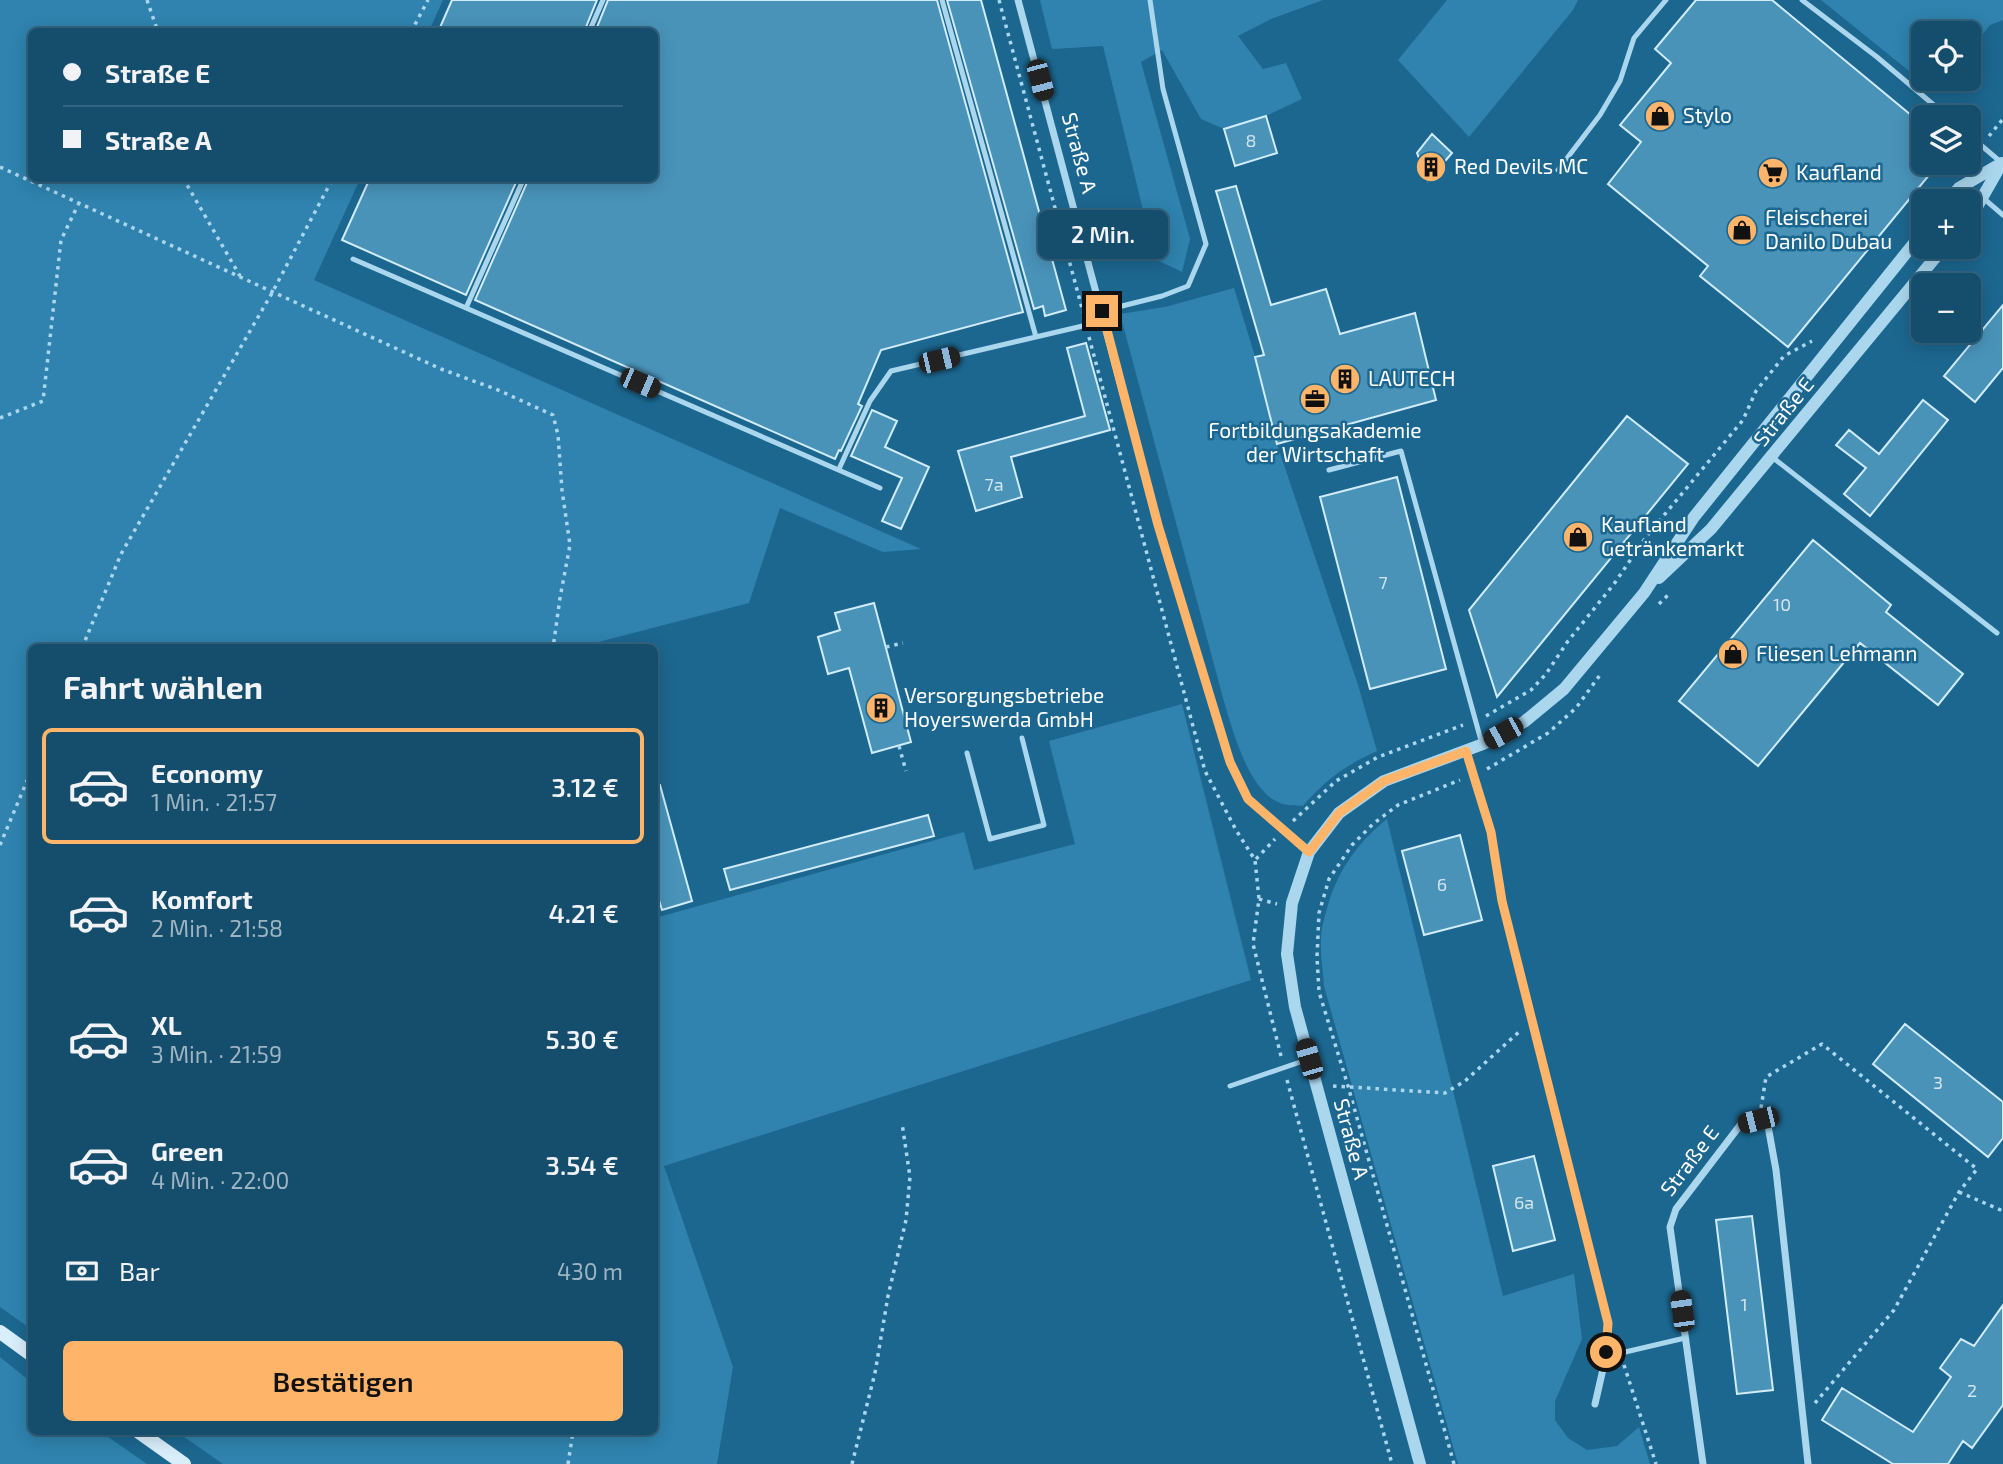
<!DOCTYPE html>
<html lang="de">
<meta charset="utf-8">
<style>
:root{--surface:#154d6c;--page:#225774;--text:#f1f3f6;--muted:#9db4c2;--line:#34647f;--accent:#feb469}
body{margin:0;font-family:"Exo 2",sans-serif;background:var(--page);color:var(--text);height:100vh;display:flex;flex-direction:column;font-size:26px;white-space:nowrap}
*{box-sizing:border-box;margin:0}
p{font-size:23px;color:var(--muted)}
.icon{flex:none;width:38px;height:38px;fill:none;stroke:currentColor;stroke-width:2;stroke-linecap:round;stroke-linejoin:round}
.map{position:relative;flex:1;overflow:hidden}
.sheet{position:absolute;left:28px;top:644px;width:630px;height:791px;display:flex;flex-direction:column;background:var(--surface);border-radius:10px;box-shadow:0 4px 18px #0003,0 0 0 2px var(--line)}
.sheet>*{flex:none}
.hud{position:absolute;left:28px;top:28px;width:630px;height:154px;border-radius:10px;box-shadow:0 4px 18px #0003,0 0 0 2px var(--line);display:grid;align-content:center;height:154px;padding:0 35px;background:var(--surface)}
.tools{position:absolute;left:1911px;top:21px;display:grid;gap:14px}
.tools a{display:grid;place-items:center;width:70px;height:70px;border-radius:10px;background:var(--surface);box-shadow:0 4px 18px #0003,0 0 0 2px var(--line);font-size:35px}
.end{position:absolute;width:32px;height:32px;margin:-16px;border:9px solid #feb469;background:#111;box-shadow:0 0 0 4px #111}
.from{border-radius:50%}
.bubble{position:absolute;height:49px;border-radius:10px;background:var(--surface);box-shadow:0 4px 18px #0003,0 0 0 2px var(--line);font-size:23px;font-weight:600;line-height:49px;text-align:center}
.car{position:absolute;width:21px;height:42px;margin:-21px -10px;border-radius:9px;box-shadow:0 0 5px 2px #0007;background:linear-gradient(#222 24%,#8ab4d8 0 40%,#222 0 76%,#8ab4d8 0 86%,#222 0)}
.hud b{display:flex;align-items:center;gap:24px;height:66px;font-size:26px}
.hud b+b{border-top:2px solid var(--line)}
.hud i{width:18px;height:18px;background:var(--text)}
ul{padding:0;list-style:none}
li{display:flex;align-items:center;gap:21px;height:116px;margin:0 14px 10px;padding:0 21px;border:4px solid transparent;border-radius:10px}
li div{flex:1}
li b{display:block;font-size:26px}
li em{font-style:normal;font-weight:600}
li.on{border-color:var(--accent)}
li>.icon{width:63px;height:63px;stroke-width:1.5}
h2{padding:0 35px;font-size:32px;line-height:84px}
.pay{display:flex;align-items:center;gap:18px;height:77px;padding:0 35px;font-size:26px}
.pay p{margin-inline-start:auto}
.button{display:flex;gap:14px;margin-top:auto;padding:14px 35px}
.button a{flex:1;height:80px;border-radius:10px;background:var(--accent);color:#111;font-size:28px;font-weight:600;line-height:80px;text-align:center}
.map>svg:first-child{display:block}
.green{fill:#2f83ae}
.building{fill:#4993b9;stroke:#d1ecfa;stroke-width:2}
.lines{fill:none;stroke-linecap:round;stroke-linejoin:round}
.path{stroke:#abd7ee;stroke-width:3.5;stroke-dasharray:3.5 5;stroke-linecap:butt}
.service{stroke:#abd7ee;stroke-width:5}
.minor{stroke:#abd7ee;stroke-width:7}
.tertiary{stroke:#abd7ee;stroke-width:12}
.secondary{stroke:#d8eefa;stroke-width:14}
.route{stroke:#feb469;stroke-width:9}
.labels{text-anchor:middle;stroke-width:5;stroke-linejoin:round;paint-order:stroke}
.number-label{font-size:18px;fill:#d2e4ee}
.poi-label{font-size:21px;fill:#fff;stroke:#1c6790;text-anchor:start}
.street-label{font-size:21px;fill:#fff;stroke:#1c6790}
</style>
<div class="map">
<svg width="2003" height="1464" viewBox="0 0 2003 1464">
<rect width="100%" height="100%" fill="#1c6790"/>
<!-- green -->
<path class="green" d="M0,0h443l-14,31 -397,1v146l328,1 -46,101 607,269 -38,3 -103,-44 -31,95 -170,44 -547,1 -1,681 -31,-22z
M1040,0h283l-52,19 -33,17 25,33 23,-6 16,36 -36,17 -42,13 -23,-10 -39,-69 -21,12 49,177 -8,33 -27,-13 -52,-213 -51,3z
M1447,0h131l-5,10 -104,127 -71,-77z
M1821,0h182v20l-13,5 -21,26v-18h-12l-4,-6 -5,6h-25v31l-9,11z
M1234,288l20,65 23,91 81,241 19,66c-30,13 -53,30 -74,55 -7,-1 -17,0 -23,-3 -32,-12 -48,-75 -57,-105l-103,-384 45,-7z
M1182,704l69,276 -587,186 69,201 -16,97h-494l-46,-32h477l1,-514 309,-86 10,38 101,-26 -26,-103z
M1387,819l116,477 71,-22 8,65 -27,62v19l13,18 19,12 30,-4 22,-19 11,37h-192l-134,-478c-1,-16 -4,-32 -3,-48 0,-9 3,-18 5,-26 10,-39 30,-68 61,-93z
M0,1357l31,25 1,50h69l46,32h-147z"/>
<!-- building -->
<path class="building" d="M452,0h145l-13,32h-146z
M608,0h329l86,312 -142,38 -23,54 4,2 -21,45 -2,-1 -4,9 -360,-159 54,-122h125v-146h-59z
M947,0h34l85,310 -21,6 -2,-10 -9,3z
M1696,0h76l151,125v38h16l-151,184 -88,-71 8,-10 -100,-82 33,-42 -21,-17 51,-62 -16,-14z
M1266,116l11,37 -42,13 -11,-37z
M1432,134l20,19 -24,28 -11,-28z
M370,178h148l-52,117 -124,-55z
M1236,186l35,119 55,-16 14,45 75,-21 21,87 -159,44 -22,-87 9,-2 -48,-164z
M2003,305v63l-28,34 -31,-26z
M1086,343l24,87 -99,27 11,40 -46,14 -18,-60 127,-35 -18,-68z
M1923,400l25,20 -78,96 -26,-22 22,-26 -30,-23 13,-15 30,24z
M872,410l25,11 -12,26 44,20 -28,62 -19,-8 20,-43 -51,-22z
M1627,416l61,48 -191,233 -28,-87z
M1397,477l49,192 -76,20 -50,-192z
M1813,540l78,65 -5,7 77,62 -25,31 -78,-62 -102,123 -79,-65z
M874,603l37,139 -39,11 -23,-85 -21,6 -10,-37 22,-7 -5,-17z
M654,785h6l32,116 -30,9 -8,-26z
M928,815l6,21 -204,54 -6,-21z
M1460,835l22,85 -58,15 -22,-84z
M1905,1024l98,78v36l-15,19 -115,-93z
M1534,1156l21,84 -42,11 -20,-85z
M1752,1216l21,174 -36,4 -21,-174z
M2003,1305v100l-31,43 -9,-7 -15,23h-55l-71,-44 20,-32 71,44 38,-55 -11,-9 21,-29 13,7z"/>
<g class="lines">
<!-- path -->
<path class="path" d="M147,0l11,32
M999,0l84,312
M411,32l17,-32
M1989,136l14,-17
M0,167l441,202 57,21 55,25 5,20 4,55 8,55 -10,53 -7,50
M183,178l57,98
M1089,337l116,434 31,59 19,30 4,39 -6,45 28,112
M0,418l43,-17 18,-161 17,-35
M1659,604l12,-12
M886,647l17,-4
M82,648l39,-94 151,-261 61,-115
M1486,716l45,-26 15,-16 22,-33 46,-57 32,-47 97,-117 13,-29 28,-35 28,-15
M899,746l7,25
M1487,769l61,-36 28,-25 24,-33
M1293,821l43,-40 42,-24 85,-32
M0,845l32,-76
M1256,859l19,-20
M1259,899l18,5
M1287,1080l105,384
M1333,1086l112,7 20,-12 55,-50
M1761,1108l5,-31 56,-33 155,125 -18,23 -65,118 -79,93
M1959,1192l44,19
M1624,1365l32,99
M568,1464l5,-32
M852,1464l23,-91 13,-77 18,-76 4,-43 -8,-54
M1454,1464l-106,-378 -29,-94 -2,-35 2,-44 10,-34 23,-34 21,-21 25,-19 62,-25"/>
<!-- service -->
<path class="service" d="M942,0l94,337
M1802,0l75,57 71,60
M589,32l14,-32
M1969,135l33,28
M1558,170l42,-55 20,-34 14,-43 32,-38
M524,178l-58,130 414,180
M1982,197l21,18
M353,259l113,49
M1102,311l60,-15 26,-10 18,-42 -43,-155 -13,-89
M1772,457l225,176
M839,469l31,-68 21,-30 213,-50
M1329,470l72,-19 81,293
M967,753l23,86 54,-14 -22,-87
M1230,1086l79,-27
M1606,1352l15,1 64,-15"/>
<!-- minor -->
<path class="minor" d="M1018,0l140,525 72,237 18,37 61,53
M1466,752l25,81 11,68 106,422 -2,33 -11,48
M1703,1464l-33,-237 6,-18 65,-85 17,-4 10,6 8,44 32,294"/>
<!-- tertiary -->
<path class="tertiary" d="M1948,201l11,-13 43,-25
M1969,216l9,-11 24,-42
M1659,578l52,-49 233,-282
M1420,1464l-125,-457 -8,-53 5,-51 17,-51 30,-39 45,-32 99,-37 41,-22 40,-33 80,-96 50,-76 229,-285"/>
<!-- secondary -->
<path class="secondary" d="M0,1332l32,23
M139,1432l45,32"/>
</g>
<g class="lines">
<!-- route -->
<path class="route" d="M1102,311l56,214 72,237 18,37 61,53 30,-39 45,-32 82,-30 25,81 11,69 106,422 -2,29"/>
</g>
<!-- icons -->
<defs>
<g id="shop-disc" transform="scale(1.575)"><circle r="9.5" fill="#feb469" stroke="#1c6790"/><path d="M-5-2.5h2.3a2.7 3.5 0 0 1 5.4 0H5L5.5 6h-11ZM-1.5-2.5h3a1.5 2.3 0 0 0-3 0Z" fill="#111"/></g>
<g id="building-disc" transform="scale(1.575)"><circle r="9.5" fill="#feb469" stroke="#1c6790"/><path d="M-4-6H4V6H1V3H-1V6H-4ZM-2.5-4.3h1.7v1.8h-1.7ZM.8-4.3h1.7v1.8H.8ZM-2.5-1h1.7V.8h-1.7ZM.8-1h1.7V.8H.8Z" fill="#111"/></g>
<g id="supermarket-disc" transform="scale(1.575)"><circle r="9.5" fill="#feb469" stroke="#1c6790"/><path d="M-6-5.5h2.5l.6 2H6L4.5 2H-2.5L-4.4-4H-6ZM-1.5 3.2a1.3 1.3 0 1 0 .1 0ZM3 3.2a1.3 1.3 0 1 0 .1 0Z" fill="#111"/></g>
<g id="office-disc" transform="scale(1.575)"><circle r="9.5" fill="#feb469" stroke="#1c6790"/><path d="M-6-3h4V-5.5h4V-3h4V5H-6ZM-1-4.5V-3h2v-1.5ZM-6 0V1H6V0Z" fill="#111"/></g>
</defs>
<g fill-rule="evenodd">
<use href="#shop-disc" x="1660" y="116"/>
<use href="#building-disc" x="1431" y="167"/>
<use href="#supermarket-disc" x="1773" y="173"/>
<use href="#shop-disc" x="1742" y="230"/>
<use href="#building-disc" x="1345" y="379"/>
<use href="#office-disc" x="1315" y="399"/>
<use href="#shop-disc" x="1578" y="537"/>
<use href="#shop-disc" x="1733" y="654"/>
<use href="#building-disc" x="881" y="708"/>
</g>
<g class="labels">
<!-- number labels -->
<g class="number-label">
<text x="1251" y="147">8</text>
<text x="994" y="491">7a</text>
<text x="1383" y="589">7</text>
<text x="1782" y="611">10</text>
<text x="1442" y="891">6</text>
<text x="1938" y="1089">3</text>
<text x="1524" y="1209">6a</text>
<text x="1744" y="1311">1</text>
<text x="1972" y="1397">2</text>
</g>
<!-- poi labels -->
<g class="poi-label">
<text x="1683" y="123">Stylo</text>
<text x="1454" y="174">Red Devils MC</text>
<text x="1796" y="180">Kaufland</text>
<text x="1765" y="225">Fleischerei<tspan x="1765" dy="24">Danilo Dubau</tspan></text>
<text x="1368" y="386">LAUTECH</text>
<text x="1315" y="438" text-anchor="middle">Fortbildungsakademie<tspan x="1315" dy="24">der Wirtschaft</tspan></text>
<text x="1601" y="532">Kaufland<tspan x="1601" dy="24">Getränkemarkt</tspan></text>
<text x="1756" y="661">Fliesen Lehmann</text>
<text x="904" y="703">Versorgungsbetriebe<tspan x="904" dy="24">Hoyerswerda GmbH</tspan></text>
</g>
<!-- street labels -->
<g class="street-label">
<text transform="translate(1079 153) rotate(75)" y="7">Straße A</text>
<text transform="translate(1784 412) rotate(-51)" y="7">Straße E</text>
<text transform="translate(1351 1139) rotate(75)" y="7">Straße A</text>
<text transform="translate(1690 1161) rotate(-53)" y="7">Straße E</text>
</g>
</g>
</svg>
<div class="tools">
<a><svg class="icon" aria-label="locate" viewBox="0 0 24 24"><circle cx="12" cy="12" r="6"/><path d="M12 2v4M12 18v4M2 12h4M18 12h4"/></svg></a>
<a><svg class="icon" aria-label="layers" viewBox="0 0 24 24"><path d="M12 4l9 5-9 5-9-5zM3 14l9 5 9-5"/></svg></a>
<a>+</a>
<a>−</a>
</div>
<i class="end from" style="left:1606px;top:1352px"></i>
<i class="end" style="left:1102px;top:311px"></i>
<div class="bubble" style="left:1038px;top:210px;width:130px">2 Min.</div>
<i class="car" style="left:1040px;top:80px;rotate:165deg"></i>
<i class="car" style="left:939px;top:360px;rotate:77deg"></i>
<i class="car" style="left:640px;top:383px;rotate:113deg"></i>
<i class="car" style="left:1503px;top:733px;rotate:241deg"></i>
<i class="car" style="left:1309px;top:1059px;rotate:344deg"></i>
<i class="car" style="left:1758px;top:1120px;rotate:256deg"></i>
<i class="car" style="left:1682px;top:1311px;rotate:352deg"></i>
<div class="hud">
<b><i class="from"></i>Straße E</b>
<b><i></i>Straße A</b>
</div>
<section class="sheet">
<h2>Fahrt wählen</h2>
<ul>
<li class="on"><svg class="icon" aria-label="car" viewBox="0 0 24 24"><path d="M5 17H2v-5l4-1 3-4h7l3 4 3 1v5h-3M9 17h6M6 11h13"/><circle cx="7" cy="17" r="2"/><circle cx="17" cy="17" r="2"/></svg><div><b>Economy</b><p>1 Min. · 21:57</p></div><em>3.12 €</em></li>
<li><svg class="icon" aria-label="car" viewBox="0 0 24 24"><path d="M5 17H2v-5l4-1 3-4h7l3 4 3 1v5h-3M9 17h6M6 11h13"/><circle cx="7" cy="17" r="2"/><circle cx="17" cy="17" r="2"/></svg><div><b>Komfort</b><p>2 Min. · 21:58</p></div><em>4.21 €</em></li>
<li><svg class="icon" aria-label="car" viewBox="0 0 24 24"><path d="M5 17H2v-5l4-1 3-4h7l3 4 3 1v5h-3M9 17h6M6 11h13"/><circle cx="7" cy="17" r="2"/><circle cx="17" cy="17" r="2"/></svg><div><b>XL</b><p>3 Min. · 21:59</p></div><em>5.30 €</em></li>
<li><svg class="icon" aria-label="car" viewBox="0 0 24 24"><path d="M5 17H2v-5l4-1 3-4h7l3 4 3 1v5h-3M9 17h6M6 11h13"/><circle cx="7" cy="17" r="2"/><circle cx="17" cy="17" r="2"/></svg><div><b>Green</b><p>4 Min. · 22:00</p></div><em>3.54 €</em></li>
</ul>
<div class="pay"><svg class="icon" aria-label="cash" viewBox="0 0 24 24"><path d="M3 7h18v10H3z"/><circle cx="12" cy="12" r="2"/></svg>Bar<p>430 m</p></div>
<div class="button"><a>Bestätigen</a></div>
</section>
</div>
